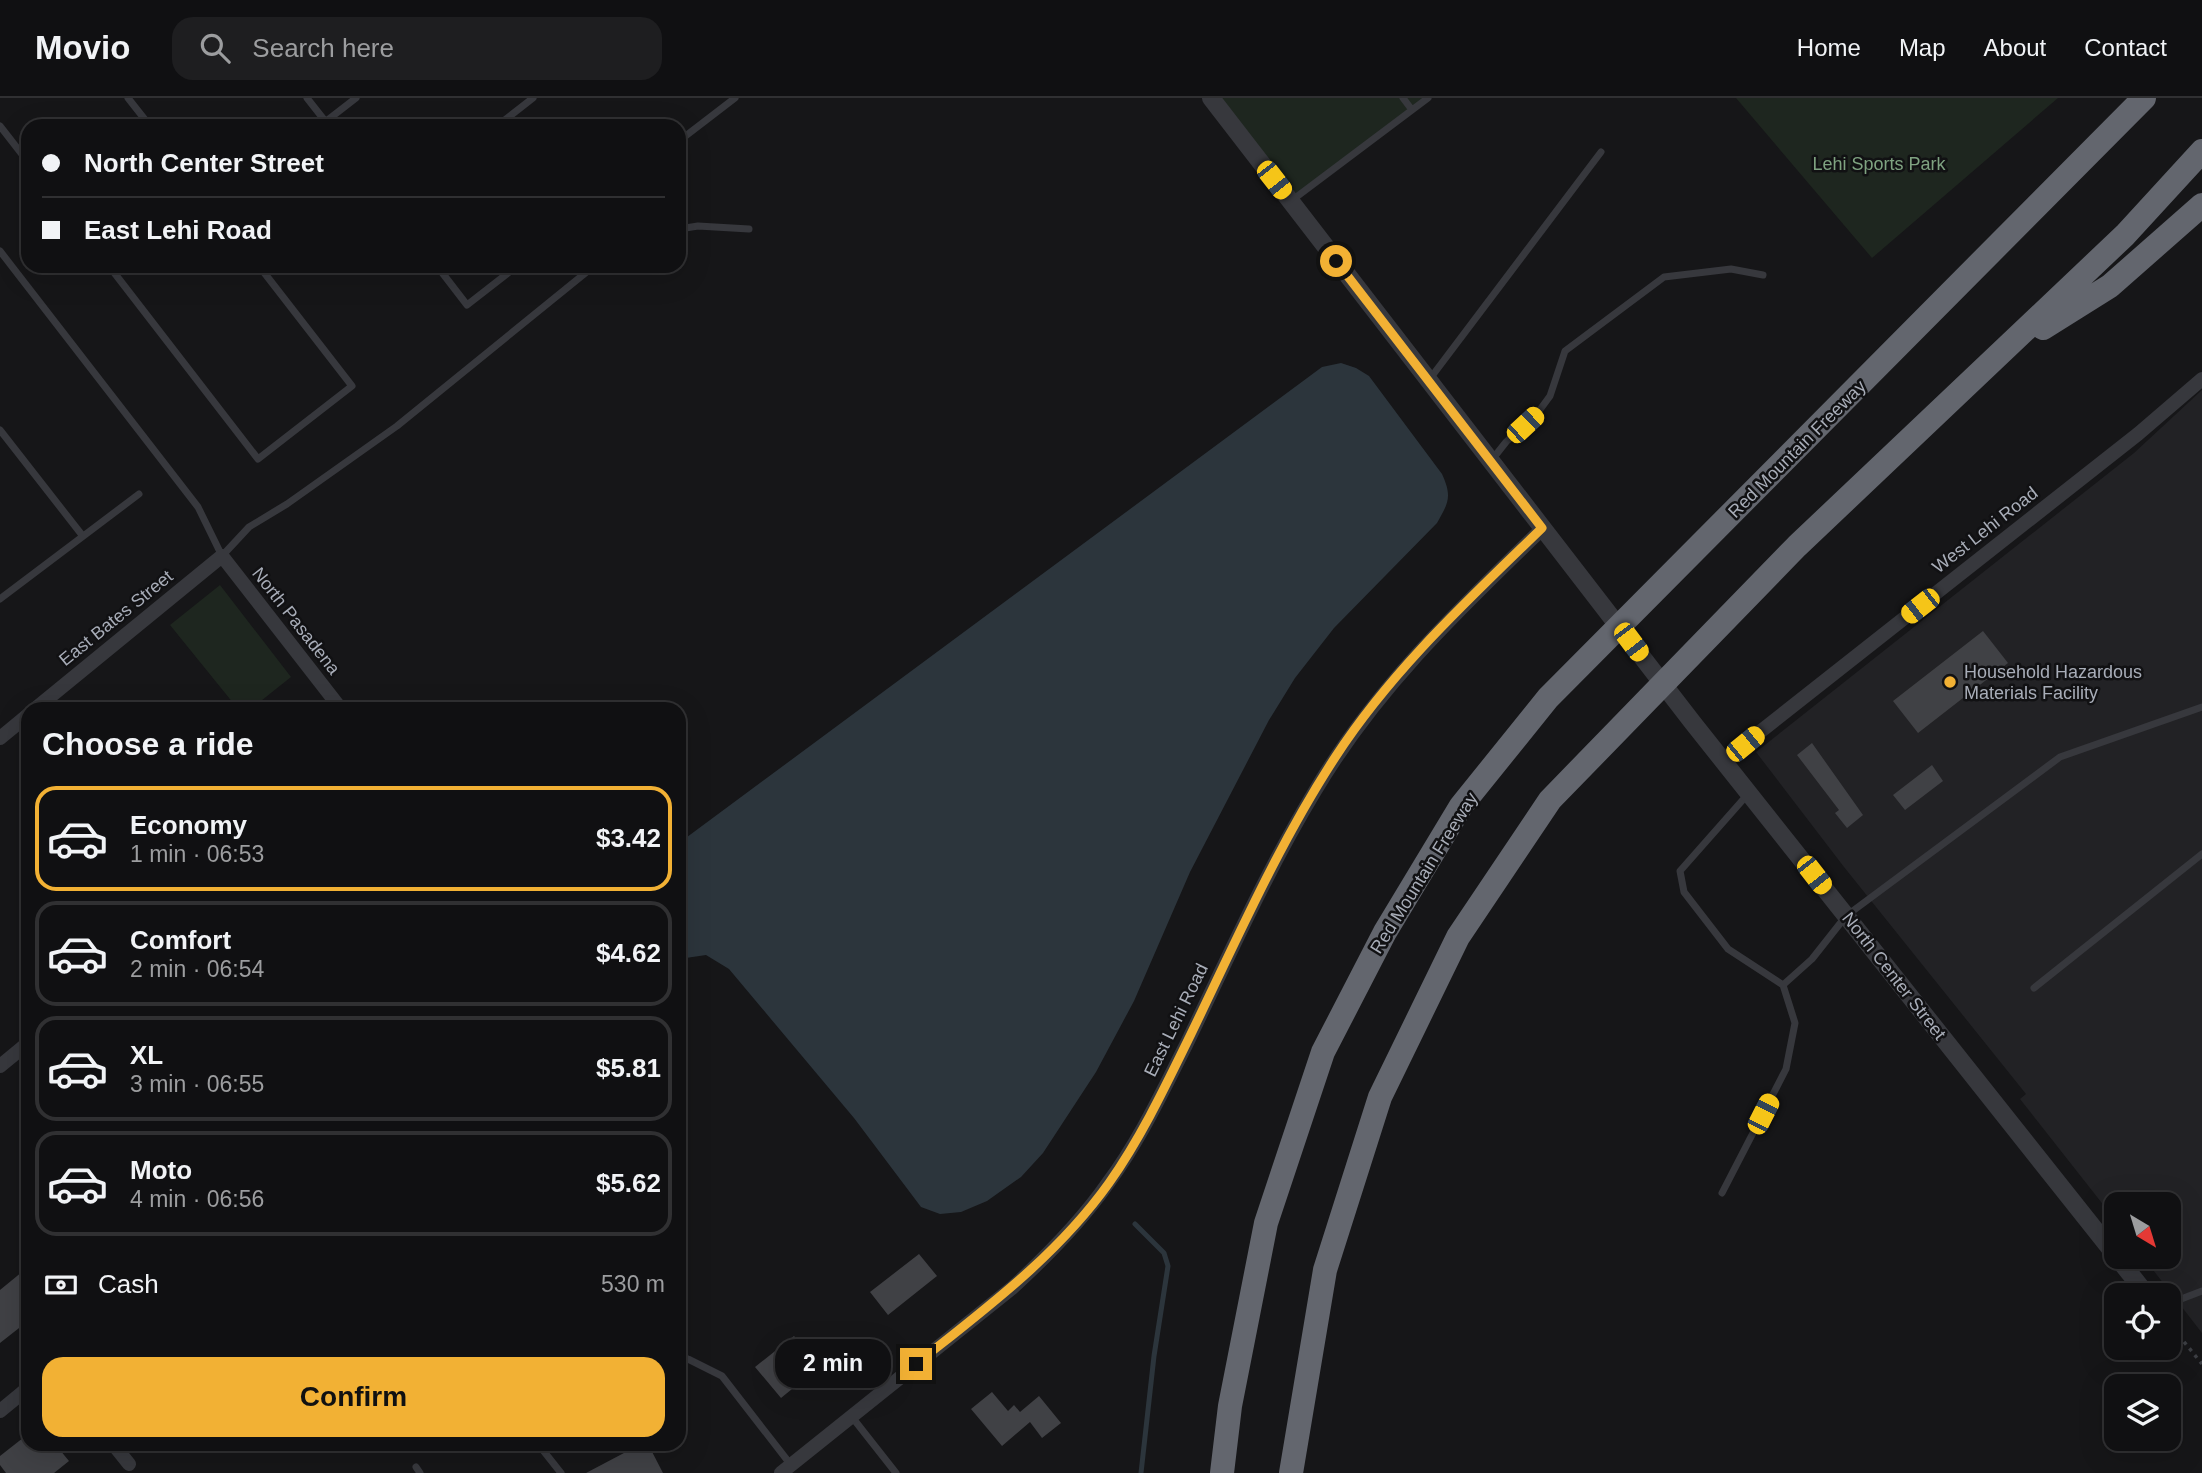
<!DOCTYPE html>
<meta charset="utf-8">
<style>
:root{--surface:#101012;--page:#1e1e20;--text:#f1f3f6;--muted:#9c9d9f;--line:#303032;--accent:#f2b134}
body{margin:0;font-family:Arial,sans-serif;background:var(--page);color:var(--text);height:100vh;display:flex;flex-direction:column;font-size:26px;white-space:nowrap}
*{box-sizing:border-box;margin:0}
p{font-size:23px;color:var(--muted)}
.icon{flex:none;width:38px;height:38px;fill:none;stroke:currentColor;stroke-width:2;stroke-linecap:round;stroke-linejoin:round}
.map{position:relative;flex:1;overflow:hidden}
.drawer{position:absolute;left:21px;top:604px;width:665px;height:749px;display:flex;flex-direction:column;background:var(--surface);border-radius:21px;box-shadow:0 7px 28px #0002,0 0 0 2px var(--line)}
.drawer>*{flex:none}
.guide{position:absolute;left:21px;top:21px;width:665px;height:154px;border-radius:21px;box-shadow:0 7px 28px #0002,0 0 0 2px var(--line);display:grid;align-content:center;height:154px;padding:0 21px;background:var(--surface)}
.needle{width:46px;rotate:142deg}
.fabs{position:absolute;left:2104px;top:1094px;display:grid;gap:14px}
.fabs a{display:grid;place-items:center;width:77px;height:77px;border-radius:14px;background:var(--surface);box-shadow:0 7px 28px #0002,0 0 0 2px var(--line);font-size:35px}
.end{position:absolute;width:32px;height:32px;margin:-16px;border:9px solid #f2b134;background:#111;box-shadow:0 0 0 4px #111}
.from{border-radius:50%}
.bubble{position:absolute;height:49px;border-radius:21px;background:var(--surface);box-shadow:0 7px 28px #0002,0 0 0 2px var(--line);font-size:23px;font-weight:800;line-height:49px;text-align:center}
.car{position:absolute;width:21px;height:42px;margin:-21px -10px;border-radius:9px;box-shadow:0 0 5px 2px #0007;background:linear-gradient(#f5c518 24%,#345 0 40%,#f5c518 0 76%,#345 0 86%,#f5c518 0)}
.guide b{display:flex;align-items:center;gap:24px;height:66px;font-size:26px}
.guide b+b{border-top:2px solid var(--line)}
.guide i{width:18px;height:18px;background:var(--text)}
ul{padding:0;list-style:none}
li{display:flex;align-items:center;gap:21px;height:105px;margin:0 14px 10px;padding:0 7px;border:4px solid var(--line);border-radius:21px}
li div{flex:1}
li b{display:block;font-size:26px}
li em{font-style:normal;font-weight:800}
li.active{border-color:var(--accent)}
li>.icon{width:63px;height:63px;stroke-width:1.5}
h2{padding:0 21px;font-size:32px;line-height:84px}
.pay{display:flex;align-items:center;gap:18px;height:77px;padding:0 21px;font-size:26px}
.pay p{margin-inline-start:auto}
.cta{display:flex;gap:14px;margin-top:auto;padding:14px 21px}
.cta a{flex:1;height:80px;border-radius:21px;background:var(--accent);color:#111;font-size:28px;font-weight:800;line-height:80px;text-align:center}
header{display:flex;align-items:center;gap:42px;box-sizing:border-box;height:98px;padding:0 35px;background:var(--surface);border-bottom:2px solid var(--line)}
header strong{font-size:33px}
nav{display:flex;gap:38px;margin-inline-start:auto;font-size:24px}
.search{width:490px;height:63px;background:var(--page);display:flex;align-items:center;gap:18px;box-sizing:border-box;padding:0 24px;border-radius:21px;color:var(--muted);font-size:26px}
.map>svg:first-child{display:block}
.built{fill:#222225}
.green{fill:#1e261f}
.water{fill:#2c353c}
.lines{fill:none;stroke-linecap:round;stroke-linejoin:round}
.stream{stroke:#2c353c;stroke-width:5}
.building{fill:#404145}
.path{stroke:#3d3f44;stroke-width:3.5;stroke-dasharray:3.5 5;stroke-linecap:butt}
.service{stroke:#37383d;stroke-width:7}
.minor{stroke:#37383d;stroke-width:14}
.tertiary{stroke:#37383d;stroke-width:18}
.motorway{stroke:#63666e;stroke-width:24}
.route{stroke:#f2b134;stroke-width:9}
.poi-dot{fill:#f2b134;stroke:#111113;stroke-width:2.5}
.labels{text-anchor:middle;stroke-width:5;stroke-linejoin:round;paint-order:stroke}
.park-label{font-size:18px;fill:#7fa381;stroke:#111113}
.street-label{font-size:18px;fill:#a8adb8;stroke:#111113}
.poi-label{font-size:18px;fill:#a8adb8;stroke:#111113;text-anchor:start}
</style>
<header>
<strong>Movio</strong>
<div class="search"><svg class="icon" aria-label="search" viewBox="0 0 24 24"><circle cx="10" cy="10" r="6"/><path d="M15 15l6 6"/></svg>Search here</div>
<nav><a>Home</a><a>Map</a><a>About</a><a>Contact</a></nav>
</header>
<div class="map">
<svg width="2202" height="1375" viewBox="0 0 2202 1375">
<rect width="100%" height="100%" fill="#161618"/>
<!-- built -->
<path class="built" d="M2202,292v943l-59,-76 25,-1v-52h-52v17l-96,-122 6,-5 -182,-227 -88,-115 378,-299z"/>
<!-- green -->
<path class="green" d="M1211,0h215l-136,103z
M1736,0h322l-186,160z
M220,487l71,92 -40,32h-13l-68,-84z"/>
<!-- water -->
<path class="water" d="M1341,265l15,5 13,8 73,98c10,22 7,28 -5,49l-103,105 -39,50 -26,42 -79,152 -56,129 -38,71 -53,81 -22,24 -34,24 -26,11 -21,2 -19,-7 -67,-89 -125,-149 -23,-14 -27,4v-116l643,-476z"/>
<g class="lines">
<!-- stream -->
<path class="stream" d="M1135,1126l29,29 4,13 -14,90 -13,117"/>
</g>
<!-- building -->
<path class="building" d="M1983,533l25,32 -90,70 -25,-32z
M1812,645l51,72 -16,13 -12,-15 4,-3 -42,-55z
M1932,667l11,16 -38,29 -12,-15z
M919,1156l18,22 -49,39 -18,-23z
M28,1169v54l-28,22v-53z
M794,1238l25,31 -38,31 -26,-31z
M992,1294l16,19 6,-6 6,7 19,-16 22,27 -19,15 -12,-16 -28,24 -31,-37z
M28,1336v10h7l6,8 14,-8 14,17 -15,12h-48l-6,-8v-9z
M641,1346h7l15,29h-77z"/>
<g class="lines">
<!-- path -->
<path class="path" d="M2168,1224l34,42"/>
<!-- service -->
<path class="service" d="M128,0l22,28
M307,0l22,28
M1403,0l9,12
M325,24l31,-24
M0,28l28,36
M497,28l36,-28
M679,43l56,-43
M1291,103l137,-103
M679,131l19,-3 51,3
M0,153l198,256 24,49 27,-29 38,-23 110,-78 197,-160
M109,168l149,193 94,-73 -93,-120
M437,168l30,39 50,-39
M1429,282l172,-228
M0,332l82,105
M1491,363l15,-19 33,-31 11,-15 15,-45 99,-74 67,-8 32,6
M0,501l139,-105
M1748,696l-68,77 4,21 44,57 55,36 29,-26 34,-43 214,-159 142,-50
M2034,890l168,-134
M1722,1095l64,-124 9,-46 -12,-38
M2168,1206l34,-13
M679,1250l7,10 36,18 69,89
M852,1319l44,56
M538,1346l23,29
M416,1369l4,6"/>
<!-- minor -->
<path class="minor" d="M35,611l187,-153 119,153
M0,640l28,-23
M1723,663l415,-327 64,-55
M0,968l28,-23
M0,1313l28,-23
M113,1346l16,20
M781,1375l231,-185c35,-32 69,-66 96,-105 32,-43 54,-91 78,-138 41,-85 80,-173 129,-254 60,-102 143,-181 227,-262"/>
<!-- tertiary -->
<path class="tertiary" d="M1211,0l482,625 423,533
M2116,1158l31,39"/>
<!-- motorway -->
<path class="motorway" d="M2043,230l67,-42 92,-81
M1222,1375l8,-67 36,-183 57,-171 62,-120 76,-126 87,-108 596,-600
M1291,1375l34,-203 55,-173 78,-160 92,-137 247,-254 328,-311 77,-84"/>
</g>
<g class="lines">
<!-- route -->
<path class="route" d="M916,1266c69,-55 141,-108 193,-181 33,-47 57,-98 82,-149 45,-93 88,-191 145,-278 56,-86 132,-156 206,-228l-206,-267"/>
</g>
<!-- markers -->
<circle class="poi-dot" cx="1950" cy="584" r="7"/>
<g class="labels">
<!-- park labels -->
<g class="park-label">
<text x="1879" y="72">Lehi Sports Park</text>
</g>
<!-- street labels -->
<g class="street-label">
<text transform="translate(1797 351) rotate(-45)" y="6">Red Mountain Freeway</text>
<text transform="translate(1985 432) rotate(-38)" y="6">West Lehi Road</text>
<text transform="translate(116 520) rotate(-39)" y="6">East Bates Street</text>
<text transform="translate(296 523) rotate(52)" y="6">North Pasadena</text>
<text transform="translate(1424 775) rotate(-58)" y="6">Red Mountain Freeway</text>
<text transform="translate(1894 878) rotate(52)" y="6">North Center Street</text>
<text transform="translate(1176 922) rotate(-64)" y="6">East Lehi Road</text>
</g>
<!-- poi labels -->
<g class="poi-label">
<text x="1964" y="580">Household Hazardous<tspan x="1964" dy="21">Materials Facility</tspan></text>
</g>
</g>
</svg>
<div class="fabs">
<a><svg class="needle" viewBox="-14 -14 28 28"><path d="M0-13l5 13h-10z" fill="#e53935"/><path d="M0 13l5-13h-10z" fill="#9c9d9f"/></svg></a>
<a><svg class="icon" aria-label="locate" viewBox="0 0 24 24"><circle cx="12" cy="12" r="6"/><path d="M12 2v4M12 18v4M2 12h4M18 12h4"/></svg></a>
<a><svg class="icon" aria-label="layers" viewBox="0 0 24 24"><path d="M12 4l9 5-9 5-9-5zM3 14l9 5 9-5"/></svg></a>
</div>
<i class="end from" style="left:1336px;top:163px"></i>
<i class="end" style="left:916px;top:1266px"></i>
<div class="bubble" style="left:775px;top:1241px;width:116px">2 min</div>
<i class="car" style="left:1274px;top:82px;rotate:142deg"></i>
<i class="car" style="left:1525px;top:327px;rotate:47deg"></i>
<i class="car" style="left:1920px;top:508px;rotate:232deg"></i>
<i class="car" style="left:1631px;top:544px;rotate:143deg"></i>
<i class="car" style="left:1745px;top:646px;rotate:51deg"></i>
<i class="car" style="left:1814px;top:777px;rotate:142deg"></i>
<i class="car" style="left:1763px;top:1016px;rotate:27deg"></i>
<div class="guide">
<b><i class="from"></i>North Center Street</b>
<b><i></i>East Lehi Road</b>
</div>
<section class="drawer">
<h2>Choose a ride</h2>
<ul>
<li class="active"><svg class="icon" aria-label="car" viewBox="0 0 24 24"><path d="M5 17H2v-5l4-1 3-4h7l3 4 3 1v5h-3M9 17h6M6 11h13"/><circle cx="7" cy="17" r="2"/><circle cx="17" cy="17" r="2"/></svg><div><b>Economy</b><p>1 min · 06:53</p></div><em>$3.42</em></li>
<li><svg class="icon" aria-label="car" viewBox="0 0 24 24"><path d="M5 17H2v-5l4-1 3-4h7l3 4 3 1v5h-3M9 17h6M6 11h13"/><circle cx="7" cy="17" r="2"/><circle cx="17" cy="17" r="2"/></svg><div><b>Comfort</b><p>2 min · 06:54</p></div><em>$4.62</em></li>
<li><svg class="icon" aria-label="car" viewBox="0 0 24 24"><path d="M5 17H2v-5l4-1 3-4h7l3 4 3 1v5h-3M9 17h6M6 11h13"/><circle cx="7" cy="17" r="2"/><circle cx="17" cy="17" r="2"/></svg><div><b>XL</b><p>3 min · 06:55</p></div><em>$5.81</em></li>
<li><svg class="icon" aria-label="car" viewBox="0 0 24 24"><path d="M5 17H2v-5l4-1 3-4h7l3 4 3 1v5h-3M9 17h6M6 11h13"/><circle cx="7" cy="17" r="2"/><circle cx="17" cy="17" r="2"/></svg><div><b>Moto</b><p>4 min · 06:56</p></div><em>$5.62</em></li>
</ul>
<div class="pay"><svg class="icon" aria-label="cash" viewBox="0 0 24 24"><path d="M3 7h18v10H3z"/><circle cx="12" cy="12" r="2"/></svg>Cash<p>530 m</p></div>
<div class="cta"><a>Confirm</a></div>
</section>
</div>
